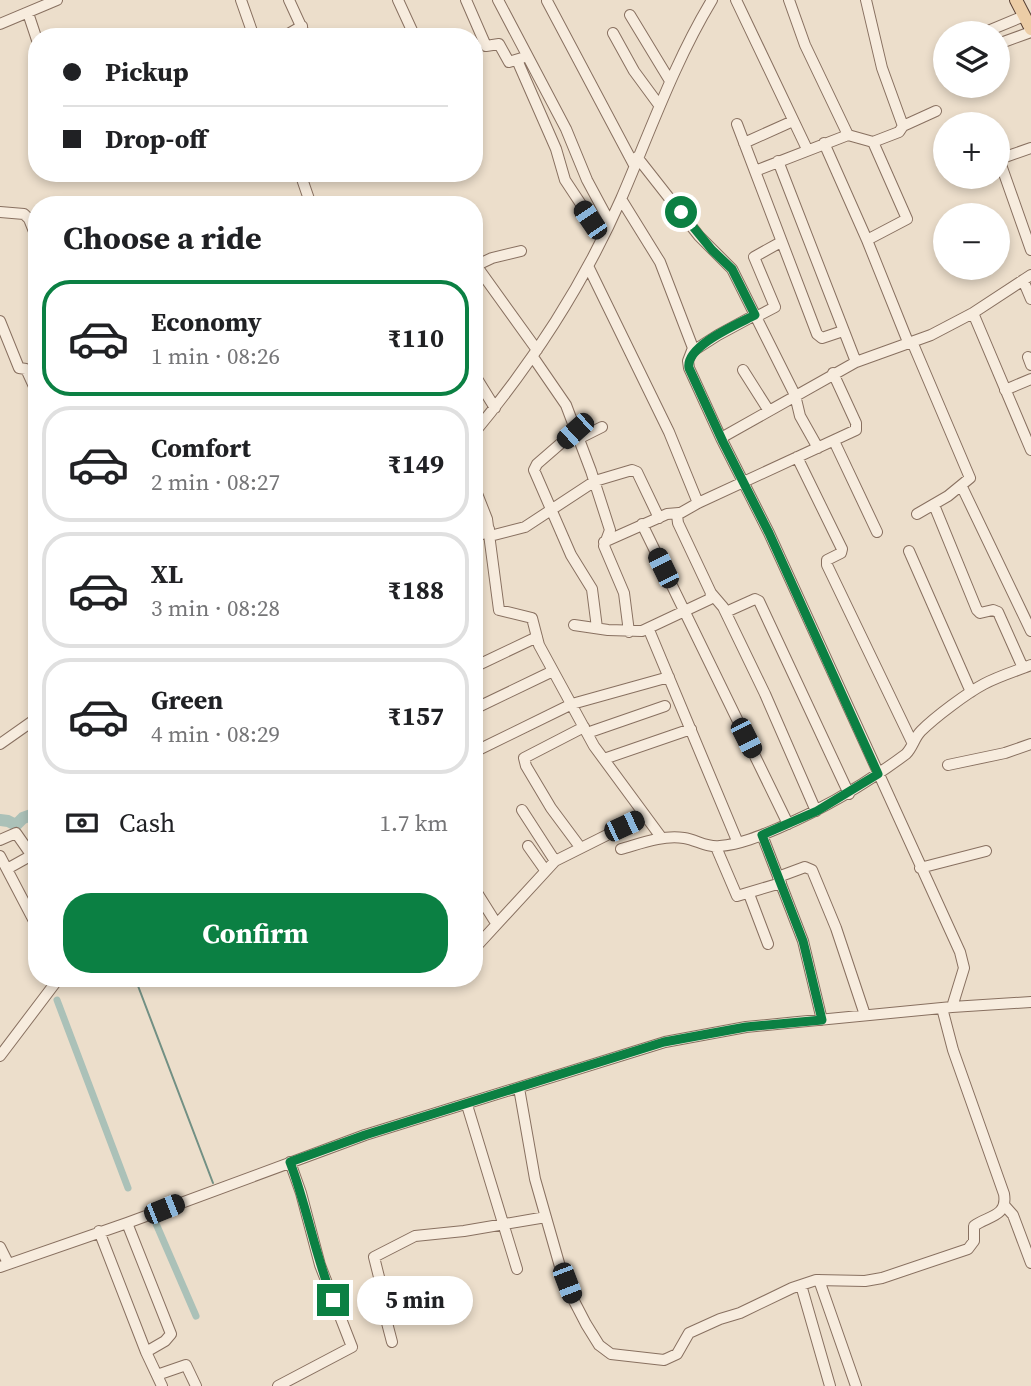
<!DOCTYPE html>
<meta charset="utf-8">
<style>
:root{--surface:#fff;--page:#f6f6f6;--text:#202124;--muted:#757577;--line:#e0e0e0;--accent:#0b8043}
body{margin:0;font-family:"Source Serif 4",serif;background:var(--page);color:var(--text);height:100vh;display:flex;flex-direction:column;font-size:26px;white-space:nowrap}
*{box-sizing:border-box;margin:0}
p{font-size:23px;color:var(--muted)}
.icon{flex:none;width:38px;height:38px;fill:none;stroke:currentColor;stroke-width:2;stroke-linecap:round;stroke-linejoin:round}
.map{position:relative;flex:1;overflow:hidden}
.sheet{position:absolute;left:28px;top:196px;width:455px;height:791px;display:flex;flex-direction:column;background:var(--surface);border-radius:28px;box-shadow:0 4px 10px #0003}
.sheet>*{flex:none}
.banner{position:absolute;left:28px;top:28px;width:455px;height:154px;border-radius:28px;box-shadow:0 4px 10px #0003;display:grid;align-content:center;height:154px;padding:0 35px;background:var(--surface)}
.tools{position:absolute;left:933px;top:21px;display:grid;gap:14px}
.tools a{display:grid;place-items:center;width:77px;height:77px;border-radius:50%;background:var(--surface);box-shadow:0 4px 10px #0003;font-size:35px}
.end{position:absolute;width:32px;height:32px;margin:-16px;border:9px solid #0b8043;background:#fff;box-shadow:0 0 0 4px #fff}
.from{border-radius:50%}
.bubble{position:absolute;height:49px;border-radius:24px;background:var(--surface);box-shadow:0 4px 10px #0003;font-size:23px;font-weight:700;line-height:49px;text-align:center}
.car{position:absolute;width:21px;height:42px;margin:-21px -10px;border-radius:9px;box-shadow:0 0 5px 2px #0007;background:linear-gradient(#222 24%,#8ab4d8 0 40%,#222 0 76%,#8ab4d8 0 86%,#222 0)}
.banner b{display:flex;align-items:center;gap:24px;height:66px;font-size:26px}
.banner b+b{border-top:2px solid var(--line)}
.banner i{width:18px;height:18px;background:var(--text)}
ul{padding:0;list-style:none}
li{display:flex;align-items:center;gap:21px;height:116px;margin:0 14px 10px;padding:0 21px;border:4px solid var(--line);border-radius:28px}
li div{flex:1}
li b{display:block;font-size:26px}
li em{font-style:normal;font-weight:700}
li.current{border-color:var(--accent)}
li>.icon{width:63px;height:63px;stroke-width:1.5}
h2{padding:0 35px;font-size:32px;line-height:84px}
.pay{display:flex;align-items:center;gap:18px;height:77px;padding:0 35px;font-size:26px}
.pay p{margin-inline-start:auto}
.cta{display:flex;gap:14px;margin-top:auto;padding:14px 35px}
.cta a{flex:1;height:80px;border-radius:28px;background:var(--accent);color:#fff;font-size:28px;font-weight:700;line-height:80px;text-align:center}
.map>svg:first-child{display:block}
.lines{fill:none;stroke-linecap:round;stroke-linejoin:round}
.stream{stroke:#729084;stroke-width:2}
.canal{stroke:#abc1b8;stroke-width:7}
.river{stroke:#abc1b8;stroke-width:12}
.minor-casing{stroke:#887060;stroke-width:12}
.major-casing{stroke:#573f33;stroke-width:14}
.minor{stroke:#f7ecde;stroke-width:10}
.major{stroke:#eccda6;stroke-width:12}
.route{stroke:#0b8043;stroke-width:9}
</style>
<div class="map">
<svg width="1031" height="1386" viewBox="0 0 1031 1386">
<rect width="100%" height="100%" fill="#ecdecb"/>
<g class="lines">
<!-- stream -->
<path class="stream" d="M135,978l78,205"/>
<!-- canal -->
<path class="canal" d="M57,1000l71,188
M154,1219l42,97"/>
<!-- river -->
<path class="river" d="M0,820l8,1 8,4 7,-7 14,-5"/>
<!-- minor casing -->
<g class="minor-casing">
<path id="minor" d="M241,0l13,37
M289,0l17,37
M398,0l17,37
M466,0l20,46 13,-2 10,18 13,-4
M498,0l68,129 21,51 22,41
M736,0l71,149
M789,0l16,45 43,90 25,7 26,-10 4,-6 -21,-58 -16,-68
M547,1l87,164
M28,13l9,27
M630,15l40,66
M0,24l57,-24
M613,33l21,38 25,34
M983,33l41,-17
M288,37l2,-4 12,-7
M998,44l33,-12
M517,60l39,89 9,31 37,56
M737,124l80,210 5,4 21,-7
M903,126l33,-15
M744,143l49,-22
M824,143l43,97 41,102
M1031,148l-26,9 -5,5 31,88
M637,157l62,79 33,33 63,126 5,21 18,32
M778,161l78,201
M755,171l93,-36
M300,173l11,32
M621,199l39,63 33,86 -5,13 1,7 32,70
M0,212l24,2 5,5 8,20
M867,240l40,-21 -34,-77
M474,266l4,2 59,82
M475,266l17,-8 29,-7
M588,266l81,166 29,71
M1023,280l8,19
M973,313l58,137
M756,317l19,-10 -21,-50 27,-15
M0,321l19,47 7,1 11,24
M913,344l57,134 -22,18 -31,18
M693,351l25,-16 37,-20
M533,357l33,48 25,66 19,59 -6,16 20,47 5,39
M1028,357l3,8
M743,370l26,41
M474,374l21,34
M1005,390l26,-11
M575,431l-38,33 -3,6 37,85 21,34 5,39
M474,433c59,-71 110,-150 147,-234 29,-67 53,-136 91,-199
M578,439l24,-12
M834,441l43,91
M797,457l45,92 -1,4 -14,7v5l85,177
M474,486l13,33 12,91 33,8 7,27 55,101 67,91
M962,487l69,144
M934,505l43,105 3,3 13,-3 5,2 25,56
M642,524l146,300
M490,536l35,-9 70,-46 37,-11 5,2 22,46
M474,539l15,-10
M604,542l63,-28 12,-1
M909,551l62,141
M711,593l12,14 42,87 51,117
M726,612l29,-13 4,2 90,193
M574,625l34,5 34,1 68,-32 1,-6 -33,-70 -1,-8 21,-12 158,-73v-7l-23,-50
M649,630l89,213
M474,667l63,-30
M474,709l79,-38
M587,733l78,-27
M0,744l37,-26
M474,752l98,-48 97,-27
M604,759l87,-30
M948,765l57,-12 26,-9
M522,810l33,51
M762,835l41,106 19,79
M0,840l16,-7 21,30
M528,846l17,24
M580,847l-29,-39 -25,-42 -2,-8 60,-31
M716,847l21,49 44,-13
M621,849c21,-6 41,-14 63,-11 13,2 23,10 36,8 22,-2 42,-11 61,-19 46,-20 86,-44 125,-73 7,-7 8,-16 15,-23 14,-14 46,-38 63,-47 15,-8 32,-13 47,-19
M0,856l34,65
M920,868l66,-17
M7,869l25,-14
M778,877l27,-10 7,3 24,58 29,87
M474,888l22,35
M749,894l19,50
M474,949l81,-88 90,-45
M952,1007l12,-39 -4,-16 -191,-419 -48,-95 135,-76 75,-27 42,-22 58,-38
M0,1056l59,-78
M519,1088l16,91 26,91 11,27 14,27 13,21 12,9 53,6 13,-6 12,-21 31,-14 20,-6 52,-25 24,-8 49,1 17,-3 86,-29 6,-8v-15c13,-10 34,-9 30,-32l-51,-144 -11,-42
M467,1105l50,164
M1005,1206l8,9 18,48
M127,1223l44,111 -6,7 -19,11 16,34
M99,1231l47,121
M0,1247l8,16
M0,1267l127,-44 238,-88 300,-93 81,-15 206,-20 79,-5
M819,1280l37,106
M801,1285l29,101
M392,1342l-6,-23v-14l-12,-48 41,-21 49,-5 82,-14
M157,1375l29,-10 10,21
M278,1386l74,-39 -32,-82 -19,-72 -11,-31"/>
</g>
<!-- major casing -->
<g class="major-casing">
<path id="major" d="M1016,0l15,29"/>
</g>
<!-- minor -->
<use href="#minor" class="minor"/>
<!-- major -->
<use href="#major" class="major"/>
</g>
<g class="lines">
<!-- route -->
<path class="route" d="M333,1300c-18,-45 -26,-93 -43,-138l75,-27 299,-93 82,-15 76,-7 -19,-79 -41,-106 55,-24 61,-37 -109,-241 -46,-91 -34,-74c-4,-22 49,-44 66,-53l-23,-46 -20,-19 -31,-38"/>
</g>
</svg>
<div class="tools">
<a><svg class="icon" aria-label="layers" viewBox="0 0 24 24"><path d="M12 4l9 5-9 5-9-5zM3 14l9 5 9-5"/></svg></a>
<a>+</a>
<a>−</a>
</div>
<i class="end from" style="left:681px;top:212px"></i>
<i class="end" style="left:333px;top:1300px"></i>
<div class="bubble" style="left:357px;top:1276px;width:116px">5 min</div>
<i class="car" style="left:590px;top:220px;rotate:326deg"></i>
<i class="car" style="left:575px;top:431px;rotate:228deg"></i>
<i class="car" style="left:663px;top:568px;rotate:334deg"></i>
<i class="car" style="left:746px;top:738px;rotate:153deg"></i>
<i class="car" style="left:624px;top:826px;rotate:65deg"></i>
<i class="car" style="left:164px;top:1209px;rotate:68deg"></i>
<i class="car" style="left:567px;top:1283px;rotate:159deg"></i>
<div class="banner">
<b><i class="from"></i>Pickup</b>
<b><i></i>Drop-off</b>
</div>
<section class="sheet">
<h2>Choose a ride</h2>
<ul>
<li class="current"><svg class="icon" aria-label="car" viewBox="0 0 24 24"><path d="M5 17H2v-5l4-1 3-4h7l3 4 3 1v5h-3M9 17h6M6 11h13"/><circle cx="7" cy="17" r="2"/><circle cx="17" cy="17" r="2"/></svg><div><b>Economy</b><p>1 min · 08:26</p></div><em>₹110</em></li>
<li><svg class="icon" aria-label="car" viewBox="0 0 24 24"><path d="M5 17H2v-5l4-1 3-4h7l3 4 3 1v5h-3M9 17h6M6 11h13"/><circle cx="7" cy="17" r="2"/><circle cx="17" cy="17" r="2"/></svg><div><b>Comfort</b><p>2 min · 08:27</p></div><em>₹149</em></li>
<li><svg class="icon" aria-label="car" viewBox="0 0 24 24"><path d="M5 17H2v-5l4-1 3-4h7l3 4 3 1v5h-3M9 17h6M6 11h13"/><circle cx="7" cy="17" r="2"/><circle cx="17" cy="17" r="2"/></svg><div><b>XL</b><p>3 min · 08:28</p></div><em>₹188</em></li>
<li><svg class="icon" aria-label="car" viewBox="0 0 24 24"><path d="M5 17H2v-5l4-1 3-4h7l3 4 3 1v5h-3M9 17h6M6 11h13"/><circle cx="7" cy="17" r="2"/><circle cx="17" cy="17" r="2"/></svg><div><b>Green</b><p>4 min · 08:29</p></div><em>₹157</em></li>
</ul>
<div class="pay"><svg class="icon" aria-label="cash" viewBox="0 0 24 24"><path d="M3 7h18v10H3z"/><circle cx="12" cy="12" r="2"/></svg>Cash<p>1.7 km</p></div>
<div class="cta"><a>Confirm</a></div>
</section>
</div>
